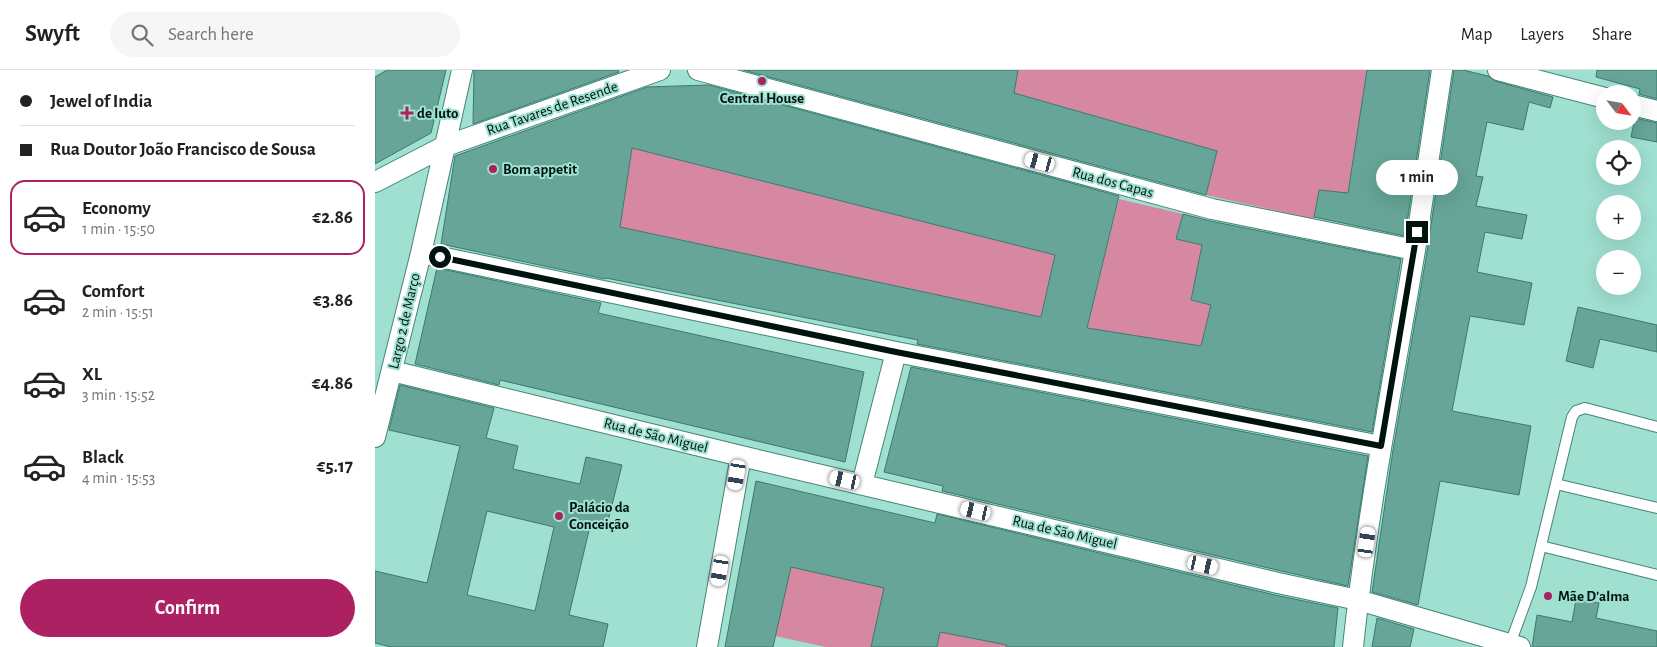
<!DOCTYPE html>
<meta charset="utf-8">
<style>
:root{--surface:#fff;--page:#f6f6f6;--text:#222;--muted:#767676;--line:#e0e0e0;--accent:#ac2162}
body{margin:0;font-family:"Alegreya Sans",sans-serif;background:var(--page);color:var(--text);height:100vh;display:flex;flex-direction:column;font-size:19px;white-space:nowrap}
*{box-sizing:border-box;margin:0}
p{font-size:16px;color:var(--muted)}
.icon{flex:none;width:28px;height:28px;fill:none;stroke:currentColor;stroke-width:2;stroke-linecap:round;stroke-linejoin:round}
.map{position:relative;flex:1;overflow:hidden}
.drawer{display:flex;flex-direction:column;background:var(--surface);width:375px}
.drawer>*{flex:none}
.guide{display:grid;align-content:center;height:110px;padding:0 20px;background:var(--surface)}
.needle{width:32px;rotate:121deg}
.tools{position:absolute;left:1221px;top:15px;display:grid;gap:10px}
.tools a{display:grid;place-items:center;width:45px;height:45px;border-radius:50%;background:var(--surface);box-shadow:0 5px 20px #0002;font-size:25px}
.end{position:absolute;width:22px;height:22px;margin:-11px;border:6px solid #00130f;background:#fff;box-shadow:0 0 0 2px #fff}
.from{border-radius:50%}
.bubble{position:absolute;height:35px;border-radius:18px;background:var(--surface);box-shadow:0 5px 20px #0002;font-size:16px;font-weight:700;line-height:35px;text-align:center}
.car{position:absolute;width:15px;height:30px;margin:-15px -8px;border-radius:6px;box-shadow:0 0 4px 1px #0007;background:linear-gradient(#fff 24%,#345 0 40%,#fff 0 76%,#345 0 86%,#fff 0)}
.guide b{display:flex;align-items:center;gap:18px;height:48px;font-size:19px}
.guide b+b{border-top:1px solid var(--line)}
.guide i{width:12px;height:12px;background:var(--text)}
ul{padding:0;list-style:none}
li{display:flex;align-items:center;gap:15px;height:75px;margin:0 10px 8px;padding:0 10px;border:2px solid transparent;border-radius:15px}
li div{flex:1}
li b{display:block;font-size:19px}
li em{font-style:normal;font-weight:700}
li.selected{border-color:var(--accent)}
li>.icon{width:45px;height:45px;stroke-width:1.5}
.cta{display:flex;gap:10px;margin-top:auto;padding:10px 20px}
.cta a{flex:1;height:58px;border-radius:30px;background:var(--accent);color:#fff;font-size:20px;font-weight:700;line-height:58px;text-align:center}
header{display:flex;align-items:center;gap:30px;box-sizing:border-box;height:70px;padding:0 25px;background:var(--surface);border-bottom:1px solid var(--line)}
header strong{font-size:24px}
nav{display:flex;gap:28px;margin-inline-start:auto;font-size:18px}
.search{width:350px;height:45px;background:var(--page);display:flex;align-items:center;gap:12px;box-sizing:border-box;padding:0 18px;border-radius:28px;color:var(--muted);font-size:19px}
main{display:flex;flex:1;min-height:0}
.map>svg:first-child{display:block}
.green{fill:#d687a2}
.building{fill:#66a597;stroke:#3b7a6d;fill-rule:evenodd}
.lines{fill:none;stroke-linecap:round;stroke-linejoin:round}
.lane-casing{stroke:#458477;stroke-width:12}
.street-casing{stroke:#458477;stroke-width:22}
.lane{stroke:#fff;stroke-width:10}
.street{stroke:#fff;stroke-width:20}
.route{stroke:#00130f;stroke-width:6}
.poi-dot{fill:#ac2162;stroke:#9fe0d1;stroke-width:2}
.labels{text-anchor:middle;stroke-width:4;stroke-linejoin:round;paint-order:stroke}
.poi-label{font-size:15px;font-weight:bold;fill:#00130f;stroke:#9fe0d1;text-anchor:start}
.street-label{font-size:15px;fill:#00130f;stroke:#9fe0d1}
</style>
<header>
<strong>Swyft</strong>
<div class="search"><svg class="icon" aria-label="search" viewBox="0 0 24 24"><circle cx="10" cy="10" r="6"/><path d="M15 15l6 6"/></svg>Search here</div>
<nav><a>Map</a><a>Layers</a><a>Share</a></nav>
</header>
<main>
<section class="drawer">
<div class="guide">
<b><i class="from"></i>Jewel of India</b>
<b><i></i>Rua Doutor João Francisco de Sousa</b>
</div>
<ul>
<li class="selected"><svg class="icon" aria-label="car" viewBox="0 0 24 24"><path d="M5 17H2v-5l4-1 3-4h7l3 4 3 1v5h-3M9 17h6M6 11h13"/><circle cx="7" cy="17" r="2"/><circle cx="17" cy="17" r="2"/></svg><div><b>Economy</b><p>1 min · 15:50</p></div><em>€2.86</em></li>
<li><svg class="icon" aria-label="car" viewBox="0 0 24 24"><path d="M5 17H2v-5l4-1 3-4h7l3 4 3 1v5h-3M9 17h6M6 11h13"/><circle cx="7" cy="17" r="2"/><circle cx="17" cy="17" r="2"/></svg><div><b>Comfort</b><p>2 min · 15:51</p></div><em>€3.86</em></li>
<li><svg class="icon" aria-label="car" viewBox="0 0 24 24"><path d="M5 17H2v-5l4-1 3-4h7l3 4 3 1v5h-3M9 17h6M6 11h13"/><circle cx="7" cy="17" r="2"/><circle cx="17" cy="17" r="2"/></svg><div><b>XL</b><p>3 min · 15:52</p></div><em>€4.86</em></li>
<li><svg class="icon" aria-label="car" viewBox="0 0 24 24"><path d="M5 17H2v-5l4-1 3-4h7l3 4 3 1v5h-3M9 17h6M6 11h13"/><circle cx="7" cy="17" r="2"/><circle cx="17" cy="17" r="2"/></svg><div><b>Black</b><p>4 min · 15:53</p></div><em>€5.17</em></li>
</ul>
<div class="cta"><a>Confirm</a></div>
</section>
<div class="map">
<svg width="1282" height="577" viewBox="0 0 1282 577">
<rect width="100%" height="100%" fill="#9fe0d1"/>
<!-- green -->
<path class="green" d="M643,0h349l-19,123 -29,-3 -5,29 -108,-24 11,-44 -203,-58z
M257,78l423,107 -14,62 -421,-90z
M744,129l64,15 -7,25 26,6 -11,54 20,6 -10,41 -114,-18z
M516,488l-20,89h-45l-51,-11 16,-69z
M638,543l-7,34h-69l3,-15 38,7z"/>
<!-- building -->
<path class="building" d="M12,0h59l-15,63 -56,31v-87z
M99,0h144l1,2 -146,52z
M368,0h275l-4,23 203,58 -11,44z
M992,0h63l-25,166 -91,-19 5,-27 29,3z
M1079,0h9l25,6 7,5 58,16 -3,11 -21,-6 -6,28 -36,-8 -11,54 7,1 -7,29 51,9 -5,24 -37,-7 -8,40 55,11 -8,42 -54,-9 -18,95 79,15 -12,69 -79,-14 -22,124 -46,-13 21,-142 34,-198z
M1222,0h60v29l-18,-5 1,-5 -44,-12z
M334,15l410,111 -32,132 114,18 10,-41 -20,-5 11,-55 -26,-6 7,-25 27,7 191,38 -29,173 -455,-88 1,-4 -312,-62 -1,1 -164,-35 14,-88 192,-69zM257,78l423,107 -14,62 -421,-90z
M1260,48l22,5v19l-26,-5z
M62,198l164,35 -3,10 266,59 -19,90 -345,-82 -1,5 -84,-21z
M1203,237l79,18v27l-57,-13 -7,29 -27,-7z
M536,297l457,89 -20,130 -67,-15 -339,-80 1,-5 -59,-14z
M25,315l94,23 -8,30 32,8 -5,23 67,15 6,-27 36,8 -15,60 -16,-3 -22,93 39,9 -5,23h-212l-16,-4v-72l52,12 33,-137 -71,-16zM112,441l67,16 -19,84 -68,-16z
M381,411l179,42 2,-9 338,81 63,13 -4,39h-328l1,-2 -67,-13 -3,15h-66l13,-59 -93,-21 -18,80h-48z
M1201,529l23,4 -3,15 61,13v16h-125l5,-32 35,7z
M1002,548l37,11 -4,18h-38z"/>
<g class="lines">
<!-- lane casing -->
<g class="lane-casing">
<path id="lane" d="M1181,414l101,24
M1166,476l116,29
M1135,574l21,-57 41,-170 4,-6 9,-3 72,19"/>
</g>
<!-- street casing -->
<g class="street-casing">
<path id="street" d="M323,0l514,139 203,41
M1123,0l107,28
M1258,35l24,6
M0,112l68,-35 217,-77
M46,183l475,99 485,94
M17,301l349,85 537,127 80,17 162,47
M0,367l46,-184 41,-183
M487,414l34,-132
M332,577l34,-191
M978,577c14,-133 40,-265 62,-397 9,-60 18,-120 27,-180"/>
</g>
<!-- lane -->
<use href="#lane" class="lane"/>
<!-- street -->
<use href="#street" class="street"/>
</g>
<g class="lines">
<!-- route -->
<path class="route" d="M65,187l456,95 485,94 36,-214"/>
</g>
<!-- markers -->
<g class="poi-dot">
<circle cx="387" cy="11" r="5"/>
<path d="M29.5 35.5h5v5h5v5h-5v5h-5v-5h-5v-5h5z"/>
<circle cx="118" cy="99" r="5"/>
<circle cx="184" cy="446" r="5"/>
<circle cx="1173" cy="526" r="5"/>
</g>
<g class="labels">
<!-- poi labels -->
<g class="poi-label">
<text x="387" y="33" text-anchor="middle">Central House</text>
<text x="42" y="48">de luto</text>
<text x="128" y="104">Bom appetit</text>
<text x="194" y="442">Palácio da<tspan x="194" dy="17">Conceição</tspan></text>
<text x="1183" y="531">Mãe D’alma</text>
</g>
<!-- street labels -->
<g class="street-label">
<text transform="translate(177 38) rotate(-19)" y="5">Rua Tavares de Resende</text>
<text transform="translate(738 112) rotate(15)" y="5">Rua dos Capas</text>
<text transform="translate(29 251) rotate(-77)" y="5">Largo 2 de Março</text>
<text transform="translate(281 365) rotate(14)" y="5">Rua de São Miguel</text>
<text transform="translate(690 462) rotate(13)" y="5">Rua de São Miguel</text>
</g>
</g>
</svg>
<div class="tools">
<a><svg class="needle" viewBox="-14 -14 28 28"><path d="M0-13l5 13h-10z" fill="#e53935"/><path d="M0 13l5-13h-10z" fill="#767676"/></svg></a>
<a><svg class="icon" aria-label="locate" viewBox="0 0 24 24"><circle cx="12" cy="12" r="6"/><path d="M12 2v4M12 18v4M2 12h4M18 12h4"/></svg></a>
<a>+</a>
<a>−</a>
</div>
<i class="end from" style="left:65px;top:187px"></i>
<i class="end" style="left:1042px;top:162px"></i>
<div class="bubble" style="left:1001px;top:90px;width:82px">1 min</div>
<i class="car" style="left:665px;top:92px;rotate:285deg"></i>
<i class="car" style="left:362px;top:405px;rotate:190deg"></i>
<i class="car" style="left:470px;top:410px;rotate:283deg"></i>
<i class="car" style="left:601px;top:441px;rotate:283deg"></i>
<i class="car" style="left:992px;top:472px;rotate:8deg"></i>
<i class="car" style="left:828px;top:495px;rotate:103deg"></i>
<i class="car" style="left:345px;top:501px;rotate:190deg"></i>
</div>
</main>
